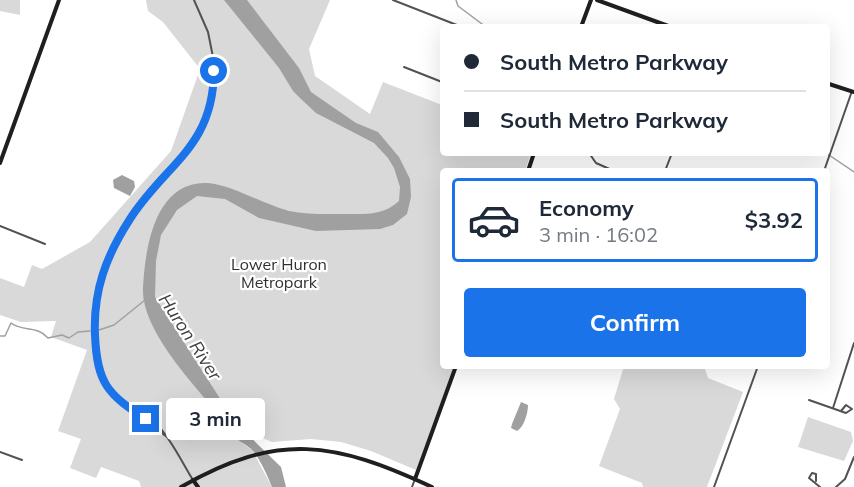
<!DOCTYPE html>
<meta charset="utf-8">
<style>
:root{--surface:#fff;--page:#f2f2f3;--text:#1f2937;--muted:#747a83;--line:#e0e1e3;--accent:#1a73e8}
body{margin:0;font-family:Mulish,sans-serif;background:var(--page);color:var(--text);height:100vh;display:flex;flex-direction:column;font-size:22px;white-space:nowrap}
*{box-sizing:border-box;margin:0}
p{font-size:20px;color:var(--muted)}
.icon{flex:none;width:33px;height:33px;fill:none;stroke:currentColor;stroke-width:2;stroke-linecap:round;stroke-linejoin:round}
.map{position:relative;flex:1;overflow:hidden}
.details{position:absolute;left:440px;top:168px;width:390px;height:201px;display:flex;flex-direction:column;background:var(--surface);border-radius:6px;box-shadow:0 6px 24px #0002}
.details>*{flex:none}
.hud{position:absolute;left:440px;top:24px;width:390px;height:132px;border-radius:6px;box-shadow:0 6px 24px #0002;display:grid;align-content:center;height:132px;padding:0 24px;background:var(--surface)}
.end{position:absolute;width:27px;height:27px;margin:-14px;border:8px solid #1a73e8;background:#fff;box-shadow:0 0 0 3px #fff}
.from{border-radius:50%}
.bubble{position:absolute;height:42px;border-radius:6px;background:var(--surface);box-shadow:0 6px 24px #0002;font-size:20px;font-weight:700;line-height:42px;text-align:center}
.hud b{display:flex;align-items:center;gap:21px;height:57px;font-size:22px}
.hud b+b{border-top:2px solid var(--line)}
.hud i{width:15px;height:15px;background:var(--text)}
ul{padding:10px 0 0;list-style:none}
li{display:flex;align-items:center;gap:18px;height:84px;margin:0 12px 9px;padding:0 12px;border:3px solid transparent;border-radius:6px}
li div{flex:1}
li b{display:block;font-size:22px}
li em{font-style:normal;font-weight:700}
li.active{border-color:var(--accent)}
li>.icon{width:54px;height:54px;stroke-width:1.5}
.action{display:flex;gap:12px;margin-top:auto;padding:12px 24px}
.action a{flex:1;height:69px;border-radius:6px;background:var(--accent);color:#fff;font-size:24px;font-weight:700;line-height:69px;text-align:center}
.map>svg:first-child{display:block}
.green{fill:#d9d9d9}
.water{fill:#a0a0a0}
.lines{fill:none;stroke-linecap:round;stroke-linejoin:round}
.stream{stroke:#a0a0a0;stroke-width:1.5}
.street{stroke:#525252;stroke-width:2}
.secondary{stroke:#1f1f1f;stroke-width:4}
.route{stroke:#1a73e8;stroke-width:8}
.labels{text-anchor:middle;stroke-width:4.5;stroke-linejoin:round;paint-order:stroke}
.park-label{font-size:16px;fill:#303030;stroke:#fff}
.water-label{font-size:18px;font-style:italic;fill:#414141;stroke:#fff}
</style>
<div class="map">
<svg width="854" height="487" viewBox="0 0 854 487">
<rect width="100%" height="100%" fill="#fff"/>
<!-- green -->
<path class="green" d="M0,0h20v15l-20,-4z
M146,0h184l-21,49 6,27 55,38 13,-32 59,23v48h89l-6,18h-83v195h12l-38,104 -45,-19 -30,-9 -30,-3 -39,3 -19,-8 2,4 -13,5 10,7 20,37h-131l-2,-6 -38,-14 -5,11 -26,-10 11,-29 -23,-8 29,-81 -36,-13 5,-16 -35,1 -21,-7v-37l24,9 8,-22 10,4 48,-27 81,-91 29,-82 -37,-47 -15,-11z
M624,366h80l4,12 35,14 -36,95h-64l-1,-4 -43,-17 21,-57 -6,-10z
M808,417l43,15 2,9 -9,20 -46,-14z"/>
<!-- water -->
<path class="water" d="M224,0h23l52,68 12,24 45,31 22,9 21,25 11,22 1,18 -4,17 -14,11 -13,4 -64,2 -57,-13 -34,-19 -28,-3 -20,14 -16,25 -5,26 -1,36 73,114 12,16 41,40 5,20h-14c-5,-12 -11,-26 -19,-36 -6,-7 -16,-10 -22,-17 -7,-8 -12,-17 -18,-26 -24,-29 -72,-80 -70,-120 2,-38 11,-107 64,-105 23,1 58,22 82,28 19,4 40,3 59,3 20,0 36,1 51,-13l1,-14 -6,-19 -6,-10 -14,-15 -58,-30 -15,-14 -8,-8 -14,-23z
M122,175l12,6 1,6 -5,9 -16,-8 -1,-8z
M521,402l7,3c0,8 -4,22 -11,26l-6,-3 1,-4z"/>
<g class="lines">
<!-- stream -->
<path class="stream" d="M456,0l2,6 28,21
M826,153l28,19
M99,330l15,-5 31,-25
M0,336h5l6,-13c11,9 26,2 37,15l14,-3 7,3 9,-6 12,-1"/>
<!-- street -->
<path class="street" d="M393,0l69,27
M404,67l38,15
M574,153l2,1
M589,153l7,10 18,8
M665,171l7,-18
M824,171l28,-80
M0,226l45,18
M809,400l37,13 6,-4 -6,-4 -5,6
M124,403c37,12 50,46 69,77
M126,405l24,14 14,15
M833,408l21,-65
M167,437l-48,-36 -18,-22 -4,-16 -3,-61 8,-29 28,-54 60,-69 17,-35 6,-30v-28l-5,-25 -14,-32
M0,452l22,8
M816,481v-7l-4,-1 -3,5 11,9
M412,487l3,-8
M714,487l44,-121
M836,487l9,-8 9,-22"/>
<!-- secondary -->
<path class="secondary" d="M597,0l74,27
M581,27l10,-27
M826,83l28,9
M0,163l59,-163
M528,171l6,-18
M415,479l41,-113
M193,480l5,7
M181,487c97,-56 154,-45 251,0"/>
</g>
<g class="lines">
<!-- route -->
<path class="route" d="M146,419c-39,-25 -49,-36 -51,-84 -2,-44 11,-79 35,-116 36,-56 83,-71 84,-148"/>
</g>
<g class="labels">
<!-- park labels -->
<g class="park-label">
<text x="279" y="270">Lower Huron<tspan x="279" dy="18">Metropark</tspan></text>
</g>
<!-- water labels -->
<g class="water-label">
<text transform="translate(190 337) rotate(57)" y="6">Huron River</text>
</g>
</g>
</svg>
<i class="end from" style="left:214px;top:71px"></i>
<i class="end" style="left:146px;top:419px"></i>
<div class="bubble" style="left:166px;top:398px;width:99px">3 min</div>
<div class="hud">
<b><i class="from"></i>South Metro Parkway</b>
<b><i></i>South Metro Parkway</b>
</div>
<section class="details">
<ul>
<li class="active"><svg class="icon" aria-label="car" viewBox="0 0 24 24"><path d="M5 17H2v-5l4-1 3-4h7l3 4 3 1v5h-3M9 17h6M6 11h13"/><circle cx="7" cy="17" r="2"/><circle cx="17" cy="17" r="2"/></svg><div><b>Economy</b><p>3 min · 16:02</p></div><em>$3.92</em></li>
</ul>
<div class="action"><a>Confirm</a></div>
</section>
</div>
